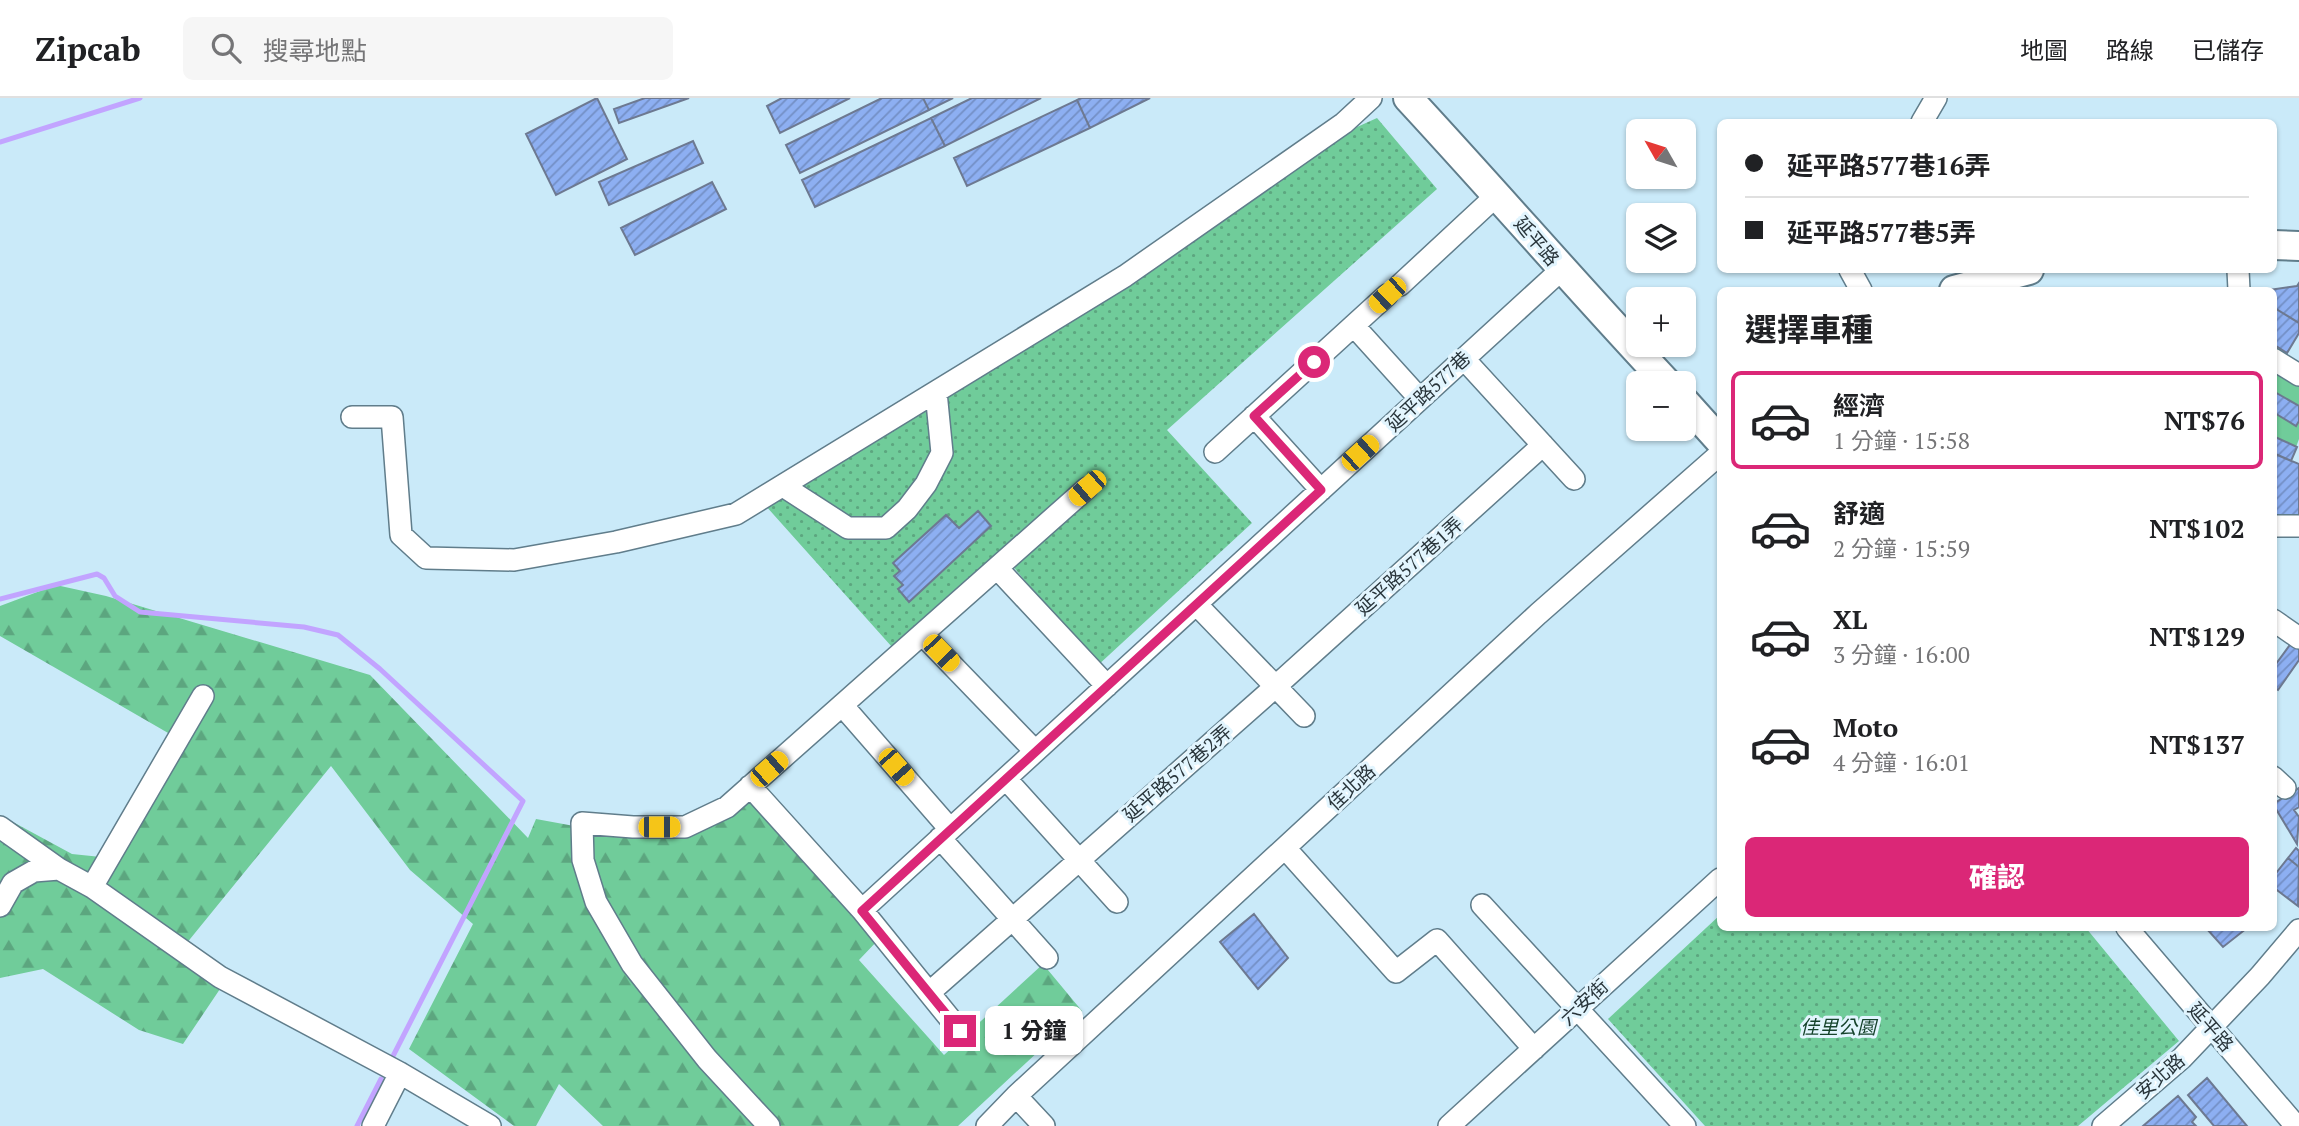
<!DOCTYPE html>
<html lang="zh-TW">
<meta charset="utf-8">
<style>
:root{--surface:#fff;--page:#f6f6f6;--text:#202124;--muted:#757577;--line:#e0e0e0;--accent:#db2777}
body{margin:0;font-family:"PT Serif","Noto Sans TC",serif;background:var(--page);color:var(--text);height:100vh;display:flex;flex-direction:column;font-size:26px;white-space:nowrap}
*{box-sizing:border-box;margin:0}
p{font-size:23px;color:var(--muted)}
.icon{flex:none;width:38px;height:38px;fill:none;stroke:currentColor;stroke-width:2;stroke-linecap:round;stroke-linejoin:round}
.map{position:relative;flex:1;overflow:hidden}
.side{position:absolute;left:1717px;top:189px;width:560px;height:644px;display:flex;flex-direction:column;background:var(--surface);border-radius:10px;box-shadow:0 2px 5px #0004}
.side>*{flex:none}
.hud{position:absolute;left:1717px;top:21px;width:560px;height:154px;border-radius:10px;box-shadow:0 2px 5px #0004;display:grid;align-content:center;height:154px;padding:0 28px;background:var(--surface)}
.needle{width:46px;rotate:309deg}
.fabs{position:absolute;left:1626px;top:21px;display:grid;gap:14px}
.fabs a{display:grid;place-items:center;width:70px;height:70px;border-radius:10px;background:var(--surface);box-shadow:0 2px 5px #0004;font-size:35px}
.end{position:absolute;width:32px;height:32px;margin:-16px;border:9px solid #db2777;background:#fff;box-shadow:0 0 0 4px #fff}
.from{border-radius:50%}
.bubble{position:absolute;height:49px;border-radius:10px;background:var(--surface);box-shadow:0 2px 5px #0004;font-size:23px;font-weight:800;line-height:49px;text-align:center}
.car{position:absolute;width:21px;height:42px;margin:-21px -10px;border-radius:9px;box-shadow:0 0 5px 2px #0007;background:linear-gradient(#f5c518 24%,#345 0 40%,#f5c518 0 76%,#345 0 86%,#f5c518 0)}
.hud b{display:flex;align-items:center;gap:24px;height:66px;font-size:26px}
.hud b+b{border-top:2px solid var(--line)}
.hud i{width:18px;height:18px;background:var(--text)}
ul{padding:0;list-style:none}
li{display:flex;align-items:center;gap:21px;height:98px;margin:0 14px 10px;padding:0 14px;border:4px solid transparent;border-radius:10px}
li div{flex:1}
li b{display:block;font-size:26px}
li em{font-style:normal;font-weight:800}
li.active{border-color:var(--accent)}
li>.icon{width:63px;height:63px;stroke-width:1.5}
h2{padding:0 28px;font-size:32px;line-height:84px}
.primary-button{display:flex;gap:14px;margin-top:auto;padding:14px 28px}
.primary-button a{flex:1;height:80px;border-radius:10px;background:var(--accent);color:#fff;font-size:28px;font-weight:800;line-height:80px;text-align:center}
header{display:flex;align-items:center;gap:42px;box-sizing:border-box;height:98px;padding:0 35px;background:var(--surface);border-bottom:2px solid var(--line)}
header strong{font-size:33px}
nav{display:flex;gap:38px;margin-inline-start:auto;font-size:24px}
.search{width:490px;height:63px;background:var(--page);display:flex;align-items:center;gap:18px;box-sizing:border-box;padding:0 24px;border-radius:10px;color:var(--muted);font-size:26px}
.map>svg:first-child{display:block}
.grass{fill:#70cc9a}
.forest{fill:url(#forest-firs)}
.park{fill:url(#park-dots)}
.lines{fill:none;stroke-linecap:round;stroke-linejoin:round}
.stream{stroke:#c2a4ff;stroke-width:5}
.building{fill:url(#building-hatch);stroke:#6d7991;stroke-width:2}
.minor-casing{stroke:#607d8b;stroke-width:24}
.major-casing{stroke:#607d8b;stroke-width:32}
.minor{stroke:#fff;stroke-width:21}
.major{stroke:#fff;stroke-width:28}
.route{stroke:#db2777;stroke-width:9}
.labels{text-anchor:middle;stroke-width:6;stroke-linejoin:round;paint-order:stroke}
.street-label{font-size:19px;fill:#29353b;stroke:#e2f5fe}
.park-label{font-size:19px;font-style:italic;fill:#16432c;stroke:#e2f5fe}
</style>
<header>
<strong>Zipcab</strong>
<div class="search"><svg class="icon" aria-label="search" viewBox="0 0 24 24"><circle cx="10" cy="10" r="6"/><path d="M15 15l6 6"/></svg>搜尋地點</div>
<nav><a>地圖</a><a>路線</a><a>已儲存</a></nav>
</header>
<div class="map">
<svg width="2299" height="1028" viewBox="0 0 2299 1028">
<defs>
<pattern id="forest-firs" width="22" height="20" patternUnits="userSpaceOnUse" patternTransform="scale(1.75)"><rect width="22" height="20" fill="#70cc9a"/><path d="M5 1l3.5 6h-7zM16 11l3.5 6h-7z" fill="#5ca67f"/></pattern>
<pattern id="park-dots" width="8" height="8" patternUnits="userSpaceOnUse" patternTransform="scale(1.75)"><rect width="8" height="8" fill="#70cc9a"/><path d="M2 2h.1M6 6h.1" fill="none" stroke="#5ca67f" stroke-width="1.8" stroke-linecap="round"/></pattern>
<pattern id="building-hatch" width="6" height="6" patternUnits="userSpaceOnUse" patternTransform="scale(1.75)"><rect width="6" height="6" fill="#8daff2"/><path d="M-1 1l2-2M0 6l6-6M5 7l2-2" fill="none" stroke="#738fc5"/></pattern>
</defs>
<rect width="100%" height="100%" fill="#caeaf9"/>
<!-- grass -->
<path class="grass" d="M2273,268l26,16v24l-26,-15z
M2273,314l23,14 3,-5v18l-3,8 -23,-11z"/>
<!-- forest -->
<path class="forest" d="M56,487l50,11 264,79 158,163 8,-19 60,11 80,9 29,-9 22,-13 21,-19 131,141 -20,21 85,95 99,-91 39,47 -124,115h-355l-44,-42 -23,42h-22l-105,-77 64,-125 -63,-54 -79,-104 -145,178 -8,13 42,32 -37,55 -44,-14 -96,-61 -43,9v-163l72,39 29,3 81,-116 -182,-105v-30z"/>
<!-- park -->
<path class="park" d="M1377,20l60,71 -270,241 85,93 -156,144 -85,-103 -119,83 -127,-142 365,-225 227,-153z
M1720,817v13h366l93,113 -101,85h-373l-97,-107z"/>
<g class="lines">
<!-- stream -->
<path class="stream" d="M0,44l140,-44
M0,501l97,-25 7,4 11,18 25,16 164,15 34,8 42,34 143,132 -133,261
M357,1028l24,-47"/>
</g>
<!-- building -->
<path class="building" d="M597,0l30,61 -71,36 -30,-61z
M645,0h44l-70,25 -5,-14z
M782,0h68l-70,35 -13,-27z
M882,0h41l6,12 -129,63 -14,-28z
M923,0h30l-24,12z
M972,0h69l-96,48 -14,-28z
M1081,0h69l-60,30 -13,-28z
M1077,2l13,28 -123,58 -13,-28z
M931,20l14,28 -130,61 -13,-27z
M693,43l10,22 -94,42 -10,-23z
M712,84l14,27 -91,46 -14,-27z
M2299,185v40l-26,-16v-17h-4l28,-4z
M2273,209l26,16v10l-12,20 -14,-9z
M2273,293l26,15v15l-3,5 -23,-14z
M2273,338l24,11 -6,14 -18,-8z
M2273,355l26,11v51l-26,2z
M978,413l13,15 -82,76 -11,-13 5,-4 -9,-9 6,-5 -7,-8 53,-48 13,13z
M2292,544l7,5v13l-21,30 -5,-3v-19z
M2299,690v19l-5,3 5,7 -2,27 -24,-40z
M2296,750l3,3v16l-11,-9z
M2288,760l11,9 -1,39 -25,-19v-10z
M1254,816l34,44 -30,31 -38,-47z
M2206,830h41l-24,19z
M2207,980l40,48h-33l-26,-31z
M2178,998l18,21 -4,5 4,4h-53z"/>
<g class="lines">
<!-- minor casing -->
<g class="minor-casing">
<path id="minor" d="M1922,24l14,-24
M1850,172l11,20
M2238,172l1,20
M1400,187l97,-90
M1354,228l66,73
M1464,261l110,120
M2273,261l26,16
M1254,318l67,74
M352,319h40l9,118 25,23 88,2 102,-18 120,-28 389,-238 219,-153 27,-25
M1215,354l172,-157
M783,388l65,42h38l21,-19 19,-25 16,-31 -6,-61
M2273,428h26
M997,470l110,118
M1196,506l108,112
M2273,522l26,18
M922,536l113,117
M842,607l108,124
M2273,679l12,11
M1006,681l111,123
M750,688l112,124 98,121
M0,729l59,42
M940,740l107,120
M1285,750l111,124 41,-32 97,109
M92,789l111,-191
M1482,807l203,221
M0,808l13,-23 21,-12 25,-2 33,18 128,90 180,96 90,53
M862,812l699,-640
M2127,830l169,198
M930,894l345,-305 268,-242
M1016,998l28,30
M373,1028l27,-53
M769,1028l-62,-67 -75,-95 -36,-62 -13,-42 -1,-37 51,4h52l42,-20 360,-319
M987,1028l29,-30 522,-482 182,-160
M1449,1028l271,-247
M2103,1028l79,-68 78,-82 39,-46"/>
</g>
<!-- major casing -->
<g class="major-casing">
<path id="major" d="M1408,0c87,94 171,191 259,285
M2273,147l26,1
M1954,192l75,-20
M1684,303l36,40"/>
</g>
<!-- minor -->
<use href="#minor" class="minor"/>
<!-- major -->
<use href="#major" class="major"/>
</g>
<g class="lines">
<!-- route -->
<path class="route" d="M960,933l-98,-120 459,-421 -67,-74 60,-54"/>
</g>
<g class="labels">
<!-- street labels -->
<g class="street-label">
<text transform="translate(1537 143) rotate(50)" y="7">延平路</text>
<text transform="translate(1428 293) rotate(-43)" y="7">延平路577巷</text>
<text transform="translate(1409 468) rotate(-42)" y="7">延平路577巷1弄</text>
<text transform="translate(1177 675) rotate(-41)" y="7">延平路577巷2弄</text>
<text transform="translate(1351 689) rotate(-43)" y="7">佳北路</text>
<text transform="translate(1584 904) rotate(-43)" y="7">六安街</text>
<text transform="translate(2211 929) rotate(49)" y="7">延平路</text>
<text transform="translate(2160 978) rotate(-41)" y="7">安北路</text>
</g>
<!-- park labels -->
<g class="park-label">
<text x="1838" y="936">佳里公園</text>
</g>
</g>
</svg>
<div class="fabs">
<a><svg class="needle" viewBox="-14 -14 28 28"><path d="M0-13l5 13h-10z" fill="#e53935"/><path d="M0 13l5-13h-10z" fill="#757577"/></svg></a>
<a><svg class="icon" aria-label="layers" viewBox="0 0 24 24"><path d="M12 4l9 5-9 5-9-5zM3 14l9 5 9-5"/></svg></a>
<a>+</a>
<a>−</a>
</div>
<i class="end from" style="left:1314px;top:264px"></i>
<i class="end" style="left:960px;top:933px"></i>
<div class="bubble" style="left:985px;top:908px;width:98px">1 分鐘</div>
<i class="car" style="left:1387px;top:197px;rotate:227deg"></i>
<i class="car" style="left:1360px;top:355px;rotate:48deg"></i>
<i class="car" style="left:1087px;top:390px;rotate:229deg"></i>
<i class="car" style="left:941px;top:555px;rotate:136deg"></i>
<i class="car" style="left:896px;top:669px;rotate:139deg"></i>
<i class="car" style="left:769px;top:671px;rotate:49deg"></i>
<i class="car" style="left:659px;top:729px;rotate:90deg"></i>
<div class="hud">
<b><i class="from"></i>延平路577巷16弄</b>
<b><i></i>延平路577巷5弄</b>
</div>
<section class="side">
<h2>選擇車種</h2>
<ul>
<li class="active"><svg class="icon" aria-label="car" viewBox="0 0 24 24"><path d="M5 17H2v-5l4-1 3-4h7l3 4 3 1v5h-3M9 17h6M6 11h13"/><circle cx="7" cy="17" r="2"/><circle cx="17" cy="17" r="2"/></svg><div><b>經濟</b><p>1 分鐘 · 15:58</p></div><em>NT$76</em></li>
<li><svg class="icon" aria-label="car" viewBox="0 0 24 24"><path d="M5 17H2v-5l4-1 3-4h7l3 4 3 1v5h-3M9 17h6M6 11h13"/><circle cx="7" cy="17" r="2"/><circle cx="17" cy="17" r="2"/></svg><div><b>舒適</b><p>2 分鐘 · 15:59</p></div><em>NT$102</em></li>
<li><svg class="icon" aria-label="car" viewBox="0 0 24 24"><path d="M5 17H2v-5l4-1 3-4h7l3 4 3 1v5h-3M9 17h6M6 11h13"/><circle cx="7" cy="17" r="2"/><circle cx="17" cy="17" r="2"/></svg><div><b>XL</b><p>3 分鐘 · 16:00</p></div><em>NT$129</em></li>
<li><svg class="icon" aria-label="car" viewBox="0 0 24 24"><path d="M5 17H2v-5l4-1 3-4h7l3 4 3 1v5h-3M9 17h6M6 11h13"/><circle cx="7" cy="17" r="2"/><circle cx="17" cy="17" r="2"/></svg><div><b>Moto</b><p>4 分鐘 · 16:01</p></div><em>NT$137</em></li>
</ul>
<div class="primary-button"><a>確認</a></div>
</section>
</div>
